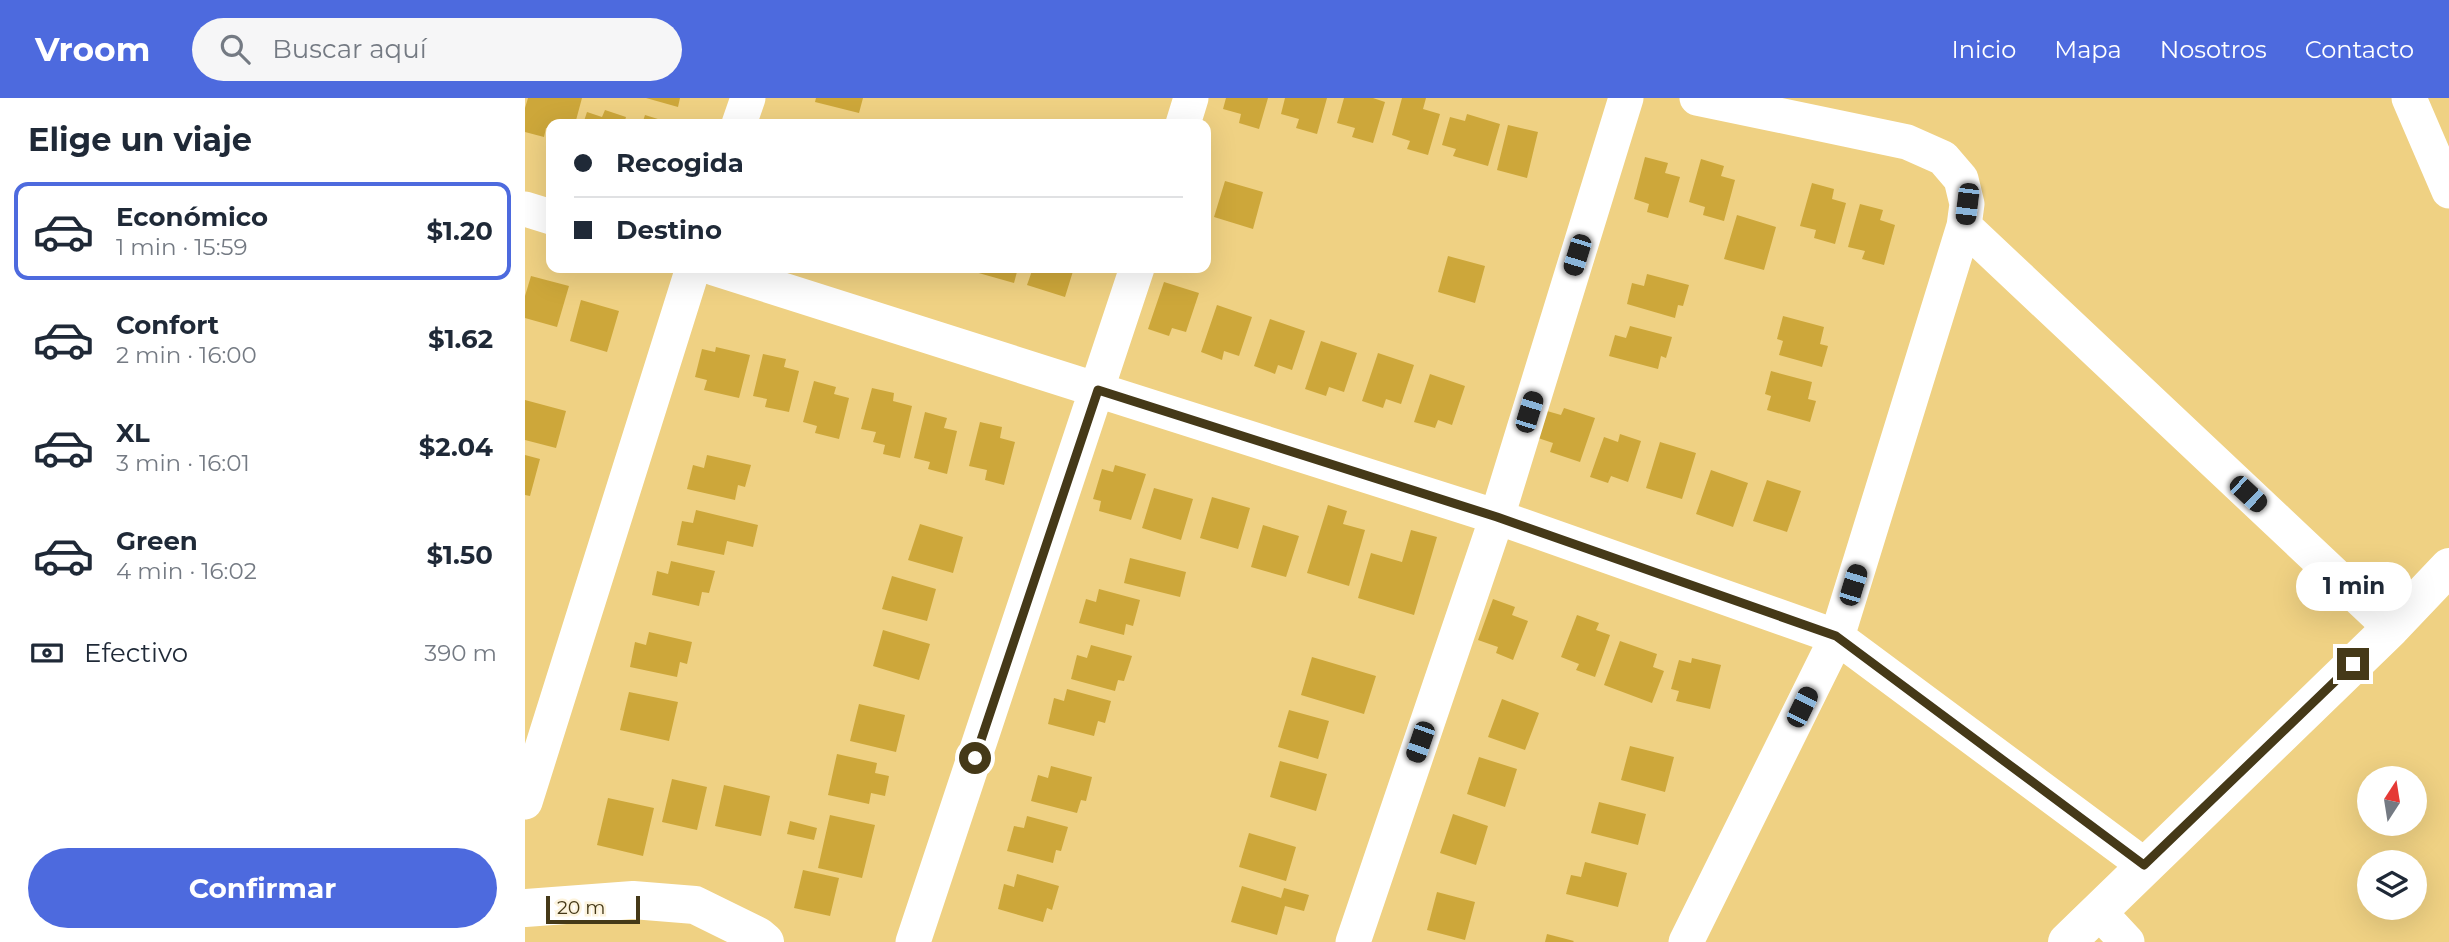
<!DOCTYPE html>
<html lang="es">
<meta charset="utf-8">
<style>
:root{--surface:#fff;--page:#f6f6f7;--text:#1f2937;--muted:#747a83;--line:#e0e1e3;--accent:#4d6ade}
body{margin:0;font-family:Montserrat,sans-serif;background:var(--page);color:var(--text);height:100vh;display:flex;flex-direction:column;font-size:26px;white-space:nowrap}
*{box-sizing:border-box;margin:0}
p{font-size:23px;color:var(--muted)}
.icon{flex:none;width:38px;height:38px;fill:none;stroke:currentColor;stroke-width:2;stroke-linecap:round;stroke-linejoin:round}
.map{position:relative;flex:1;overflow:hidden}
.details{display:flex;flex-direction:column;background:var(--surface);width:525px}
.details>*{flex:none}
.top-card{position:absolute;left:21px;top:21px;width:665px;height:154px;border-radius:14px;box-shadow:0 7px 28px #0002;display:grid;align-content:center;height:154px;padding:0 28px;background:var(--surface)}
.needle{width:46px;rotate:12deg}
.controls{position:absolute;left:1832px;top:668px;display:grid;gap:14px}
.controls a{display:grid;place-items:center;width:70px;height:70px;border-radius:50%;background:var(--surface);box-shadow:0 7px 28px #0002;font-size:35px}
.scale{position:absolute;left:21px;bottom:18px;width:94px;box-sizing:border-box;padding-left:7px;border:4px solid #453918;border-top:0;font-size:19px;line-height:24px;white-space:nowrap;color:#453918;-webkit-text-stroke:5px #fdf4de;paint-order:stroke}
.end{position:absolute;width:32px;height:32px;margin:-16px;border:9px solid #453918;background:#fff;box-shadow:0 0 0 4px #fff}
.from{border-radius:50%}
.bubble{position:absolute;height:49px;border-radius:24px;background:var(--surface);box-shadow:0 7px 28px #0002;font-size:23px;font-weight:700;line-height:49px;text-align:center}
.car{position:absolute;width:21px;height:42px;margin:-21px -10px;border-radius:9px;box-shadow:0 0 5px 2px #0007;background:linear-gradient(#222 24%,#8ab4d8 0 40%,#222 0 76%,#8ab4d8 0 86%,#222 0)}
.top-card b{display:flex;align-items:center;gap:24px;height:66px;font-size:26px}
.top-card b+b{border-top:2px solid var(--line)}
.top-card i{width:18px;height:18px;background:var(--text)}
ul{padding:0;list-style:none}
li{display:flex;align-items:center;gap:21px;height:98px;margin:0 14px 10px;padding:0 14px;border:4px solid transparent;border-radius:14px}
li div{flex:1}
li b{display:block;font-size:26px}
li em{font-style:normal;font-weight:700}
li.selected{border-color:var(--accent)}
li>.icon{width:63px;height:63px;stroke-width:1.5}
h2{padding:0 28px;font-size:32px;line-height:84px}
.pay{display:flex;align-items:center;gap:18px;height:77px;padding:0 28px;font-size:26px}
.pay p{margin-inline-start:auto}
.button{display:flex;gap:14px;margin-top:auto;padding:14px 28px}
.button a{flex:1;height:80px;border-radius:42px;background:var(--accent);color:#fff;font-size:28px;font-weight:700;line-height:80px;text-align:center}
header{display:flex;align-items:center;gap:42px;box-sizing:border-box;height:98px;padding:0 35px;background:var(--accent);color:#fff}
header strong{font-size:33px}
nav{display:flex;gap:38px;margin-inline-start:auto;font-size:24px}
.search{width:490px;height:63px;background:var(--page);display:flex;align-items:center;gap:18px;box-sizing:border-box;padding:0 24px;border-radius:38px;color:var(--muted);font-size:26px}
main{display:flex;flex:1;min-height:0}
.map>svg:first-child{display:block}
.building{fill:#cda73a}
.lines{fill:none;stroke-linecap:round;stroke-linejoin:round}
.minor{stroke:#fff;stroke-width:35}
.secondary{stroke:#fff;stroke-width:38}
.route{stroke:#453918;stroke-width:9}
</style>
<header>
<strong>Vroom</strong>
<div class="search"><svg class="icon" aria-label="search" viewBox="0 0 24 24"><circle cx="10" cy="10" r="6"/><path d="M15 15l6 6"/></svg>Buscar aquí</div>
<nav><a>Inicio</a><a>Mapa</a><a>Nosotros</a><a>Contacto</a></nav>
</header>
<main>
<section class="details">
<h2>Elige un viaje</h2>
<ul>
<li class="selected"><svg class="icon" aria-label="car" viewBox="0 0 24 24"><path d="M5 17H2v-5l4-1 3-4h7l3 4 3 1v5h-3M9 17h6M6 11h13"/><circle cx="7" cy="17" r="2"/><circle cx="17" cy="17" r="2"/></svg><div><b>Económico</b><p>1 min · 15:59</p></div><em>$1.20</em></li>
<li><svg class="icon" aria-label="car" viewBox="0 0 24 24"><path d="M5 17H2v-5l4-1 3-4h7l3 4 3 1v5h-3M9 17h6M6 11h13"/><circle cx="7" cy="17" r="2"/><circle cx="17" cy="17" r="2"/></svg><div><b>Confort</b><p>2 min · 16:00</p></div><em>$1.62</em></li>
<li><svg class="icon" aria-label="car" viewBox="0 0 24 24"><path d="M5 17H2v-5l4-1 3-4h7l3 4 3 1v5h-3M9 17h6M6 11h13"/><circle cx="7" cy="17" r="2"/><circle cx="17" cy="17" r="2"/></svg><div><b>XL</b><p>3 min · 16:01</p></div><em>$2.04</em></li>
<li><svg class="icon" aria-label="car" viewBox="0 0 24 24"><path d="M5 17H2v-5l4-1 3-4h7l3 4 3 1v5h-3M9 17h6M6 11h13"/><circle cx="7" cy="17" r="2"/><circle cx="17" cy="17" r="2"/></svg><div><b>Green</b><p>4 min · 16:02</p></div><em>$1.50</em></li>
</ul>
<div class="pay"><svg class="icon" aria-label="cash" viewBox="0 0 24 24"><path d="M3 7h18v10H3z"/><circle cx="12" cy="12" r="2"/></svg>Efectivo<p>390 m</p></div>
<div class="button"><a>Confirmar</a></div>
</section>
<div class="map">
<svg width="1924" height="844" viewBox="0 0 1924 844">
<rect width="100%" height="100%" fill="#efd183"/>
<!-- building -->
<path class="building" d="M3,0h54l-7,26h-24v5l-5,-1 -2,9 -19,-5v-24z
M121,0h34l-2,9z
M291,0h47l-4,15 -44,-11z
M701,0h42l-9,31 -20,-6 2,-9 -18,-5z
M760,0h42l-10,36 -21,-6 3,-9 -18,-5z
M819,0h29l12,4 -12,41 -21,-6 3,-9 -18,-5z
M877,0h24l-3,11 17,5 -12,41 -21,-6 3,-8 -18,-6z
M80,12l21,7 -2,7h-41l4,-12 15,5z
M942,16l33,10 -12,42 -35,-10 3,-7 -14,-4 8,-28 15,4z
M120,17l29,9h-32z
M983,27l30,7 -11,46 -30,-8z
M1120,59l23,6 -3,10 15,4 -12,41 -21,-6 2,-8 -15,-5z
M1176,61l23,7 -3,10 14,4 -11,41 -21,-6 2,-8 -16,-5z
M700,83l38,11 -10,37 -39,-12z
M1287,85l22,6 -2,10 14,4 -11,41 -21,-6 2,-8 -16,-4z
M1335,106l23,6 -3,10 15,5 -11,40 -22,-6 3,-8 -17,-4z
M1212,117l39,12 -12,43 -40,-11z
M923,158l37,10 -10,37 -37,-11z
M451,170h42l-4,15 -39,-11z
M508,170h41l-9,29 -38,-12z
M1122,176l42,11 -6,21 -5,-1 -3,13 -48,-14 5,-21 12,3z
M6,178l38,10 -12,41 -32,-9v-22z
M639,184l35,11 -13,39 -14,-4 -3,8 -21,-7z
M56,202l38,11 -12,41 -37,-11z
M692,207l35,12 -13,39 -15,-5 -2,9 -21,-8z
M1258,218l41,11 -4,17 8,2 -6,21 -43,-12 4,-14 -6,-2z
M745,221l35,12 -13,39 -14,-5 -3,9 -21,-8z
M1105,228l42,11 -6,21 -5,-2 -3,13 -49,-13 6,-21 11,3z
M796,243l36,12 -13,39 -15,-5 -3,9 -21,-7z
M191,249l34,8 -11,43 -35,-8 3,-10 -12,-3 7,-28 13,3z
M853,255l36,12 -13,39 -15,-5 -3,9 -21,-7z
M238,256l23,5 -2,8 15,4 -10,41 -24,-5 2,-8 -14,-3z
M1246,273l41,11 -4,17 8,2 -6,21 -43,-12 4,-14 -6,-2z
M905,276l35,12 -13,39 -14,-5 -3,8 -21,-6z
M289,283l22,6 -2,7 15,4 -10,41 -24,-6 2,-7 -14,-4z
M347,290l22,5 -1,8 19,5 -12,52 -17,-4 2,-9 -12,-3 3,-10 -15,-3z
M0,302l41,11 -10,37 -31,-8z
M1039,310l31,10 -15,44 -30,-10 3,-9 -15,-5 9,-27 14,4z
M400,314l22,6 -3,10 13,3 -10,43 -19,-5 2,-7 -16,-4z
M455,324l22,5 -2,11 15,4 -11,43 -19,-5 2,-10 -18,-4z
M1095,336l21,7 -13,41 -17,-6 -3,7 -18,-6 14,-40 14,5z
M1135,344l36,11 -14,46 -36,-11z
M0,357l15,4 -10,37 -5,-1z
M182,357l44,10 -6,22 -7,-2 -3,15 -48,-11 6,-24 11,3z
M590,367l31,9 -15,46 -32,-9 2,-10 -8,-2 9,-30 11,3z
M1186,372l37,13 -15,44 -37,-13z
M1242,382l34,11 -14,41 -34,-11z
M629,390l39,11 -12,41 -39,-12z
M687,399l38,11 -12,41 -38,-11z
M803,407l19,6 -4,13 22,6 -16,56 -42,-13z
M171,412l62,15 -5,22 -26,-6 -3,14 -47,-10 5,-24 11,2z
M395,426l43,13 -10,36 -45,-13z
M738,427l36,11 -13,41 -35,-10z
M886,432l26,7 -23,78 -56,-17 13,-45 31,9z
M605,460l56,14 -6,25 -56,-14z
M146,463l44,10 -6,22 -7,-1 -3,14 -47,-11 5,-24 11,3z
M367,478l44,13 -9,32 -45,-12z
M574,491l41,11 -7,26 -7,-2 -2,11 -45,-12 7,-24 10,3z
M968,501l22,8 -3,8 16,6 -15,39 -17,-7 2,-6 -20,-7z
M1052,517l22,8 -3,7 14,5 -15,42 -19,-7 3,-6 -18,-7z
M358,532l47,14 -11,36 -46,-14z
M124,534l43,10 -5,22 -7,-2 -3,15 -47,-10 5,-25 11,3z
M1095,543l37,13 -4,13 11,4 -12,32 -48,-18z
M566,547l41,11 -8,25 -6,-1 -3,11 -44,-12 6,-24 10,3z
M787,559l64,19 -12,38 -63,-19z
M1167,560l29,7 -11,44 -34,-8 3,-10 -8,-2 8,-29 12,3z
M542,591l44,12 -6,22 -7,-2 -4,15 -46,-12 6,-26 10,3z
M104,594l49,10 -9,39 -49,-11z
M977,601l37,14 -14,37 -37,-13z
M334,606l46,11 -9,37 -46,-11z
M764,612l40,11 -11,38 -40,-12z
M1105,648l44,11 -9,35 -44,-12z
M312,656l40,9 -2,10 14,3 -4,20 -14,-3 -2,11 -41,-9z
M954,659l38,12 -12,38 -38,-13z
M755,663l47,13 -11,37 -46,-14z
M526,668l41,11 -6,24 -5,-1 -4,13 -46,-12 7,-26 10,3z
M147,681l35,8 -10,43 -35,-8z
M199,687l46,11 -9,40 -46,-10z
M83,700l46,10 -11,48 -46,-11z
M1074,704l47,12 -8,31 -47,-12z
M928,716l35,12 -12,39 -36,-12z
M305,717l45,10 -13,53 -44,-10z
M502,718l41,11 -7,24 -5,-1 -3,13 -46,-12 7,-25 10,2z
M265,723l27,7 -3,12 -27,-6z
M724,735l47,14 -10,34 -47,-14z
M1060,764l42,11 -9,34 -52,-13 5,-19 10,2z
M278,772l36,8 -9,38 -36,-8z
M492,776l42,12 -7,24 -5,-2 -4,14 -45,-13 6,-25 10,3z
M717,788l39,12 3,-10 25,7 -5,16 -19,-5 -8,29 -46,-13z
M912,794l38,10 -10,38 -38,-10z
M1022,836l27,7 -1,1h-28z"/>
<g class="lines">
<!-- minor -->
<path class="minor" d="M1884,0l40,93
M214,26l9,-26
M658,26l8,-26
M0,111l26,8
M1439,128l427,402
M189,170l783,249 340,120 307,228
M0,704l168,-534
M1574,814l28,30
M388,844l224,-674
M828,844l144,-425 129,-419
M1161,844l151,-305 127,-411 3,-22 -6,-25 -18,-21 -36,-16 -210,-44"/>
<!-- secondary -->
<path class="secondary" d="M0,810l108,-8 62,5 63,31 7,6
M1542,844l324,-314 58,-61"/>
</g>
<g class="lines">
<!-- route -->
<path class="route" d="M450,660l123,-368 399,127 339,119 308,229 209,-201"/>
</g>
</svg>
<div class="controls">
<a><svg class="needle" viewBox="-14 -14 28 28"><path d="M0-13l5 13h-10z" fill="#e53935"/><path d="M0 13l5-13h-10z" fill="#747a83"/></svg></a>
<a><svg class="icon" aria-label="layers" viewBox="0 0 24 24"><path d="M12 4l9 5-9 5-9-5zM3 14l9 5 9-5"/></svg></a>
</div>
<div class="scale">20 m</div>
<i class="end from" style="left:450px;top:660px"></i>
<i class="end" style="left:1828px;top:566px"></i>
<div class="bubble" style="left:1771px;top:464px;width:116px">1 min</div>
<i class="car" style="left:1442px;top:106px;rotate:187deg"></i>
<i class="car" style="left:1052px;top:157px;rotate:197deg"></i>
<i class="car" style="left:1004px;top:314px;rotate:17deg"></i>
<i class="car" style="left:1723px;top:396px;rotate:133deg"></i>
<i class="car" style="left:1328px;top:487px;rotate:17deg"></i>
<i class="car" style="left:1277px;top:609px;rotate:26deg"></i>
<i class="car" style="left:895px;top:644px;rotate:199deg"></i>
<div class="top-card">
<b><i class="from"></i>Recogida</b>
<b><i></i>Destino</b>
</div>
</div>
</main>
